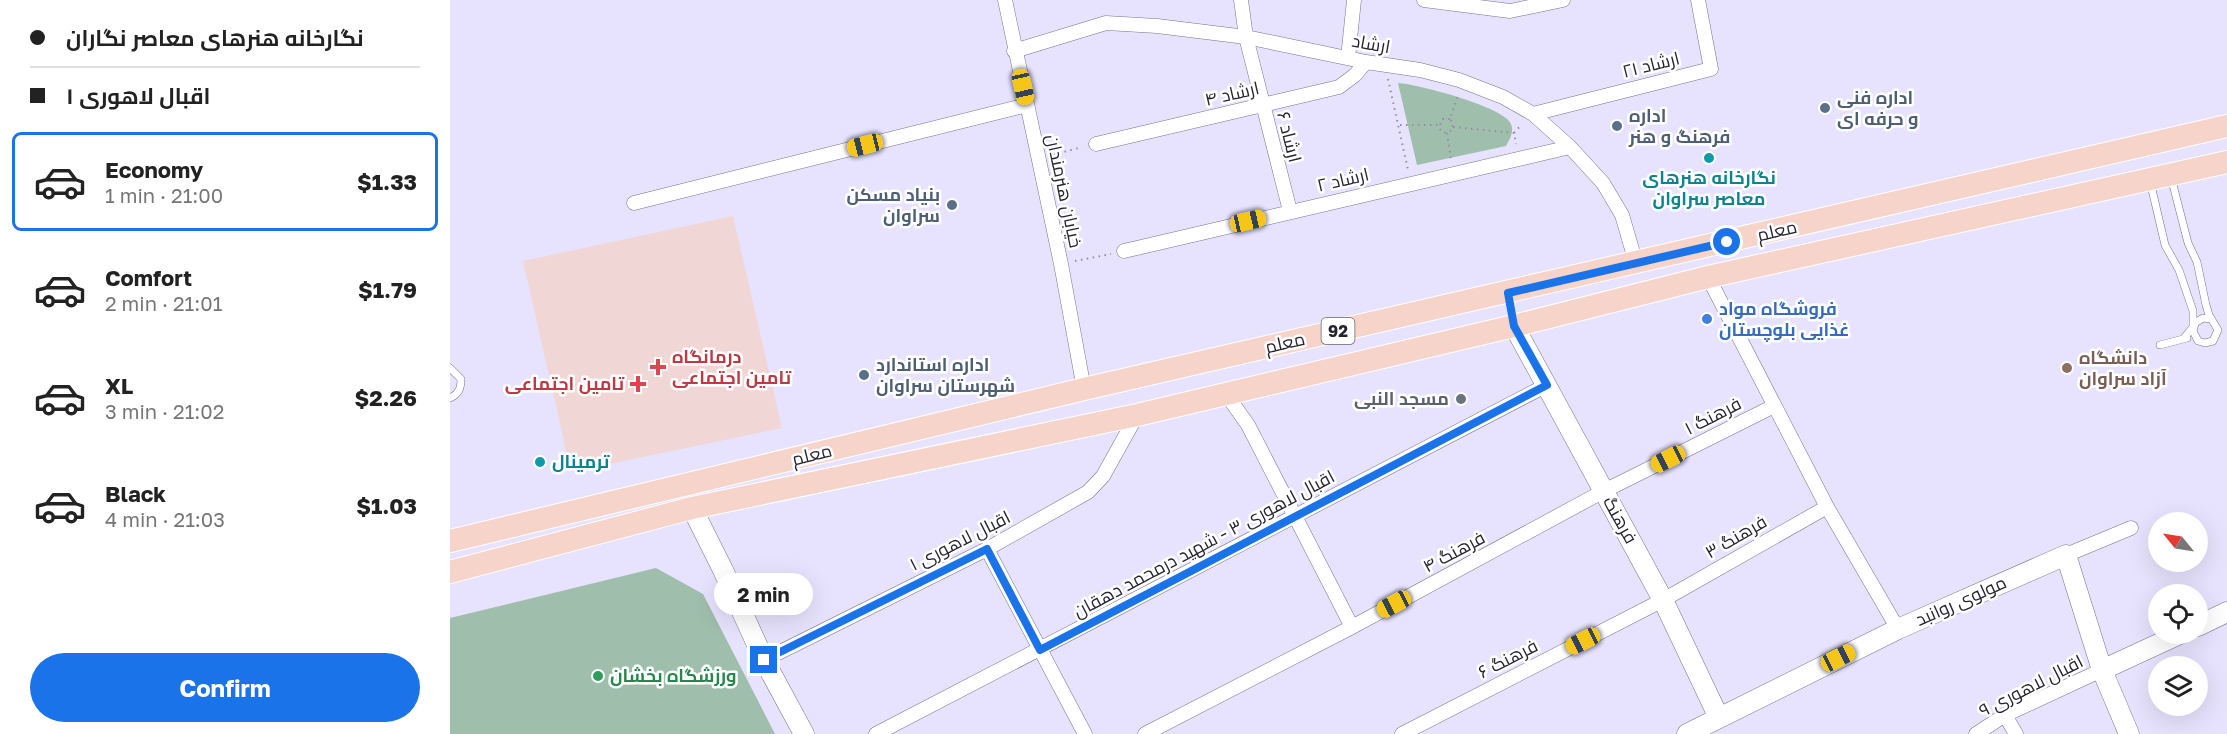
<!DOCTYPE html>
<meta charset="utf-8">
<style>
:root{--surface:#fff;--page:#f6f6f6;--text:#222;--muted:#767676;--line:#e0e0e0;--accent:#1a73e8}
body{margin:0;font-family:"Golos Text",Cairo,sans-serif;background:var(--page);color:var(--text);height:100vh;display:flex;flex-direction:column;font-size:22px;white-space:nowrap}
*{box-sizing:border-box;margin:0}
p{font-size:20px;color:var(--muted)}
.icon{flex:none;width:33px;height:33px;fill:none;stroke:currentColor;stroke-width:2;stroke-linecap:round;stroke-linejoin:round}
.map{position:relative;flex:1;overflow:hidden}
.sheet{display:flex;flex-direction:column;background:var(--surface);width:450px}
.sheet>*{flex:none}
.banner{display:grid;align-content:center;height:132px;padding:0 30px;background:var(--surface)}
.needle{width:39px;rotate:300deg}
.controls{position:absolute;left:1698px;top:512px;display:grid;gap:12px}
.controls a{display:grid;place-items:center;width:60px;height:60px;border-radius:50%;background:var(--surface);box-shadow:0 6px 24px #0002;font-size:30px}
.end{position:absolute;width:27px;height:27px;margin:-14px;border:8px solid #1a73e8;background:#fff;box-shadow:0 0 0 3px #fff}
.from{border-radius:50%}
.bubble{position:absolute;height:42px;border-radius:21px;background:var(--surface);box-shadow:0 6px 24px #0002;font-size:20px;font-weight:700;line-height:42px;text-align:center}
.car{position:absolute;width:18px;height:36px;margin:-18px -9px;border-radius:8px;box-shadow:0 0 4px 2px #0007;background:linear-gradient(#f5c518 24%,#345 0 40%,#f5c518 0 76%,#345 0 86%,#f5c518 0)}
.banner b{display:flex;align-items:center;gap:21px;height:57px;font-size:22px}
.banner b+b{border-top:2px solid var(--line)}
.banner i{width:15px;height:15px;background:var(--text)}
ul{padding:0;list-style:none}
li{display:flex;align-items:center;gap:18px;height:99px;margin:0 12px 9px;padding:0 18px;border:3px solid transparent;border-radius:9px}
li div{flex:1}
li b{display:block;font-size:22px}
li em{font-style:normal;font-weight:700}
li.active{border-color:var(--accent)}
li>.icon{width:54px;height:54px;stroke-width:1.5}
.cta{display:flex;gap:12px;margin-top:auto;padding:12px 30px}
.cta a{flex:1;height:69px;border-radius:36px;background:var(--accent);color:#fff;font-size:24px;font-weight:700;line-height:69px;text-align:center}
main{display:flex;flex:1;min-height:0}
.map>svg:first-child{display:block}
.medical{fill:#f1d6d6}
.green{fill:#9fbeab}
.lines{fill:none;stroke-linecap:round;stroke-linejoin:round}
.lane-casing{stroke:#76728f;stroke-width:8}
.street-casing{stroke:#76728f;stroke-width:15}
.secondary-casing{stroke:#76728f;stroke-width:21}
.primary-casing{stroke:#fff;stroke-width:24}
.path{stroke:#918ea3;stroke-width:2;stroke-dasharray:1.5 4.5;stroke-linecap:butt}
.lane{stroke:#fff;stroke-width:7}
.street{stroke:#fff;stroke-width:14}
.secondary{stroke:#fff;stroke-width:20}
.primary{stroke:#f6d4ca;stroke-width:22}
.route{stroke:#1a73e8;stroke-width:8}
.service-dot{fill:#5c6f8a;stroke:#fff;stroke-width:2}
.culture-dot{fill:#0f9aa8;stroke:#fff;stroke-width:2}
.shop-dot{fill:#3f7fe0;stroke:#fff;stroke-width:2}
.health-dot{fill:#e0444e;stroke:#fff;stroke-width:2}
.education-dot{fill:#8d6e63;stroke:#fff;stroke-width:2}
.worship-dot{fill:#6b7280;stroke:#fff;stroke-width:2}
.leisure-dot{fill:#2e9e5b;stroke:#fff;stroke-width:2}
.labels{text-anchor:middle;stroke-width:5;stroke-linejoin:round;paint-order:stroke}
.shield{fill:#fff;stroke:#66656d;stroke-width:1.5}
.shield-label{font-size:16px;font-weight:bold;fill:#24232f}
.street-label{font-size:18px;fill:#24232f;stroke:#fff}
.service-label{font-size:18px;font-weight:bold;fill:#4e5e75;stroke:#fff;text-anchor:start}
.culture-label{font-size:18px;font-weight:bold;fill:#0d838f;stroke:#fff}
.shop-label{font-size:18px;font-weight:bold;fill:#366cbe;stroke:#fff;text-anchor:start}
.health-label{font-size:18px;font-weight:bold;fill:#be3a42;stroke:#fff;text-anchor:start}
.education-label{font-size:18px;font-weight:bold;fill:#785e54;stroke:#fff;text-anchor:start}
.worship-label{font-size:18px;font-weight:bold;fill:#5b616d;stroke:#fff;text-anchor:end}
.leisure-label{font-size:18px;font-weight:bold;fill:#27864d;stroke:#fff;text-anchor:start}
</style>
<main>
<section class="sheet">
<div class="banner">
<b><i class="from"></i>نگارخانه هنرهای معاصر نگاران</b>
<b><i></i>اقبال لاهوری ۱</b>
</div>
<ul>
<li class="active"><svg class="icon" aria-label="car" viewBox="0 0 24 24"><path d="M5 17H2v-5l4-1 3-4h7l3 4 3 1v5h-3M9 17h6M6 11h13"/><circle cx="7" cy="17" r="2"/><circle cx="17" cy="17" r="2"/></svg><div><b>Economy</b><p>1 min · 21:00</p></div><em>$1.33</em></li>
<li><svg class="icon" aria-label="car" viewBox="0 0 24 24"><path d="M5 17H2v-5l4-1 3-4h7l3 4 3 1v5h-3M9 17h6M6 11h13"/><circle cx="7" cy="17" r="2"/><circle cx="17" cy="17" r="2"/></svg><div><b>Comfort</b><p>2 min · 21:01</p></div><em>$1.79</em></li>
<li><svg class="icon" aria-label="car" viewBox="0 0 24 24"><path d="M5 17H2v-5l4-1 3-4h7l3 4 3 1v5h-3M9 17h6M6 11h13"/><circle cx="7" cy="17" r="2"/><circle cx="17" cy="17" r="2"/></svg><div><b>XL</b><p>3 min · 21:02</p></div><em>$2.26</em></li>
<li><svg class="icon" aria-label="car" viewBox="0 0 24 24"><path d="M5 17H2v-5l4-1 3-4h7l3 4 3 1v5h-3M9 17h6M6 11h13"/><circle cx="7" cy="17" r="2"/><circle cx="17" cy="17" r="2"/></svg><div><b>Black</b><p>4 min · 21:03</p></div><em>$1.03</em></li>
</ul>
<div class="cta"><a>Confirm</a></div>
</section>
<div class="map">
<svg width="1777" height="734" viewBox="0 0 1777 734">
<rect width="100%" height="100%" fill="#e7e3fe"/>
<!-- medical -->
<path class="medical" d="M283,216l49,212 -211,44 -48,-211z"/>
<!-- green -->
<path class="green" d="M948,83c19,1 107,24 113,41 3,8 -1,15 -5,22l-89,19z
M206,568l47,26 72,140h-325v-116z"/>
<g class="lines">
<!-- lane casing -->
<g class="lane-casing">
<path id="lane" d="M1721,177l17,66 9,19 9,43 3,10 9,15 -5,11 -8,2 -7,-2 -5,-10 2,-8 8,-5 8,1
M1700,181l15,64 14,25 14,41v16l-9,11
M1710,345l27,-7
M0,368l11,11c0,9 -2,15 -11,19"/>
</g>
<!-- street casing -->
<g class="street-casing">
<path id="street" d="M555,0l56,264 23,125
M791,0l5,37 44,174
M974,0l86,11 53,-11
M564,51l92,-28 51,3 89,11 120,25 54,8 39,10 44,17 30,17 37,33 33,36 19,32 14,48
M898,58l6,-58
M1083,114l178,-45 -13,-69
M646,144l243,-57 16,-12 11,-13
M184,203l393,-98
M674,251l446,-104
M1258,277l119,230 71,122
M776,394l22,31 104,202
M537,549l98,185
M1616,555l65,-27
M314,660l223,-111 101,-57 15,-16 34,-61
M1555,715l11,19
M426,734l671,-349
M695,734l207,-107 252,-136 170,-85
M952,734l261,-134 164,-93
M1526,734l29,-19 97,-45"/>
</g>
<!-- secondary casing -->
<g class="secondary-casing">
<path id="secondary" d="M1064,326l149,274 56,118
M242,508l31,62 41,90 40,74
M1748,626l29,-14
M1652,670l80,-37
M1237,734l211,-105 168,-74 36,115 27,64"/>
</g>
<!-- primary casing -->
<g class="primary-casing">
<path id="primary" d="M0,541l634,-152 1143,-263
M0,572l242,-64 445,-93 377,-89 194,-49 519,-115"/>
</g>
<!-- path -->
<path class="path" d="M938,79l20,91
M1000,119h-7l-4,8 2,4 5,2 6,-3 1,-7 -3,-4 8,-24
M950,125h39
M1003,127l61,6 2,11
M997,133l4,27
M1064,133l8,-9
M603,155l29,-8
M625,261l36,-7"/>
<!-- lane -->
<use href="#lane" class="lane"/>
<!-- street -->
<use href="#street" class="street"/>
<!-- secondary -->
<use href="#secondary" class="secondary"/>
<!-- primary -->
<use href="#primary" class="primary"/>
</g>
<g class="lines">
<!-- route -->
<path class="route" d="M314,660l223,-111 53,101 507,-265 -33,-59 -6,-33 219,-51"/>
</g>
<!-- markers -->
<g class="service-dot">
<circle cx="1375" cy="108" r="6"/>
<circle cx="1167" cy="126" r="6"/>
<circle cx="502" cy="205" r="6"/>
<circle cx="414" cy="375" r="6"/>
</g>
<g class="culture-dot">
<circle cx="1259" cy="158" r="6"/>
<circle cx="90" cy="462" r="6"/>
</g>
<circle class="shop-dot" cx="1257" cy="319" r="6"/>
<g class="health-dot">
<path d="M205 358h6v6h6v6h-6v6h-6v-6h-6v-6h6z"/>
<path d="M185 375h6v6h6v6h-6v6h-6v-6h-6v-6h6z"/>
</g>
<circle class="education-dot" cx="1617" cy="368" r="6"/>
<circle class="worship-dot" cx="1011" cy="399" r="6"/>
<circle class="leisure-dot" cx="148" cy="676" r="6"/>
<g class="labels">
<!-- shield labels -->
<rect class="shield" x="871.5" y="318" width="33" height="26" rx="4.5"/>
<g class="shield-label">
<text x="888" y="337">92</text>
</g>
<!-- street labels -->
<g class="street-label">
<text transform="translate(921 44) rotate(10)" y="6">ارشاد</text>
<text transform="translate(1201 65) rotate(-14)" y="6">ارشاد ۲۱</text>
<text transform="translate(782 94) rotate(-13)" y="6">ارشاد ۴</text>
<text transform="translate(839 137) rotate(76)" y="6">ارشاد ۶</text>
<text transform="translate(893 180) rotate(-13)" y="6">ارشاد ۲</text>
<text transform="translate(614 191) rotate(78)" y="6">خیابان هنرمندان</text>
<text transform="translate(1327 231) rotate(-13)" y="6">معلم</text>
<text transform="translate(835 343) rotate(-13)" y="6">معلم</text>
<text transform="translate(1263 416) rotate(-27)" y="6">فرهنگ ۱</text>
<text transform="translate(362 455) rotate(-14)" y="6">معلم</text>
<text transform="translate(1170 520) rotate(61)" y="6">فرهنگ</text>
<text transform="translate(1286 537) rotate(-30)" y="6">فرهنگ ۳</text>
<text transform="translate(510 541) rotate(-27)" y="6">اقبال لاهوری ۱</text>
<text transform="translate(754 544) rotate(-28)" y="6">اقبال لاهوری ۳ - شهید درمحمد دهقان</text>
<text transform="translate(1004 552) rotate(-28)" y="6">فرهنگ ۴</text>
<text transform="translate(1511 601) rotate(-24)" y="6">مولوی روانبد</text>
<text transform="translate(1058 659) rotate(-27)" y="6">فرهنگ ۶</text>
<text transform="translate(1581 686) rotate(-27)" y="6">اقبال لاهوری ۹</text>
</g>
<!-- service labels -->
<g class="service-label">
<text x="1387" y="104">اداره فنی<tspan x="1387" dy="21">و حرفه ای</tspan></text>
<text x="1179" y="122">اداره<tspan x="1179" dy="21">فرهنگ و هنر</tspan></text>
<text x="490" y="201" text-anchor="end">بنیاد مسکن<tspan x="490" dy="21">سراوان</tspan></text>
<text x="426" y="371">اداره استاندارد<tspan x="426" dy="21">شهرستان سراوان</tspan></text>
</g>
<!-- culture labels -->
<g class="culture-label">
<text x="1259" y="184">نگارخانه هنرهای<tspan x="1259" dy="21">معاصر سراوان</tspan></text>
<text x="102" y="468" text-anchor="start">ترمینال</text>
</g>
<!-- shop labels -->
<g class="shop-label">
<text x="1269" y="315">فروشگاه مواد<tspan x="1269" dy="21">غذایی بلوچستان</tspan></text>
</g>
<!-- health labels -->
<g class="health-label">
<text x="222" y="363">درمانگاه<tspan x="222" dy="21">تامین اجتماعی</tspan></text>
<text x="174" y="390" text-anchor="end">تامین اجتماعی</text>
</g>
<!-- education labels -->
<g class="education-label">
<text x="1629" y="364">دانشگاه<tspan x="1629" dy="21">آزاد سراوان</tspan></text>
</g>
<!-- worship labels -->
<g class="worship-label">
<text x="999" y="405">مسجد النبی</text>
</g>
<!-- leisure labels -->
<g class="leisure-label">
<text x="160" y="682">ورزشگاه بخشان</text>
</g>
</g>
</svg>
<div class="controls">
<a><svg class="needle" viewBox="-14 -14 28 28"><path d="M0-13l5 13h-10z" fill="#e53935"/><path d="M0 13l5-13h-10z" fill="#767676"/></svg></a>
<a><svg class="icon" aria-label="locate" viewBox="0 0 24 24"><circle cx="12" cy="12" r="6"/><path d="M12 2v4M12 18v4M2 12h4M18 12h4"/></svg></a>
<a><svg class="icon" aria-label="layers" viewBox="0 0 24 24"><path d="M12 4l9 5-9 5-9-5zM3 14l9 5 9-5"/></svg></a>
</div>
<i class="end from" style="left:1277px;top:242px"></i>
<i class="end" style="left:314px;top:660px"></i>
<div class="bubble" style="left:264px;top:573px;width:99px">2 min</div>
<i class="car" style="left:573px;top:87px;rotate:167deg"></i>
<i class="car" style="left:415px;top:145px;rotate:256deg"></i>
<i class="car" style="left:798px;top:221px;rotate:77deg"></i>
<i class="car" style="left:1218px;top:459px;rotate:243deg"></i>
<i class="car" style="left:944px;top:604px;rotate:242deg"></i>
<i class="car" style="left:1133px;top:641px;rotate:243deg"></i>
<i class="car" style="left:1388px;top:658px;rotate:63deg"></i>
</div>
</main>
